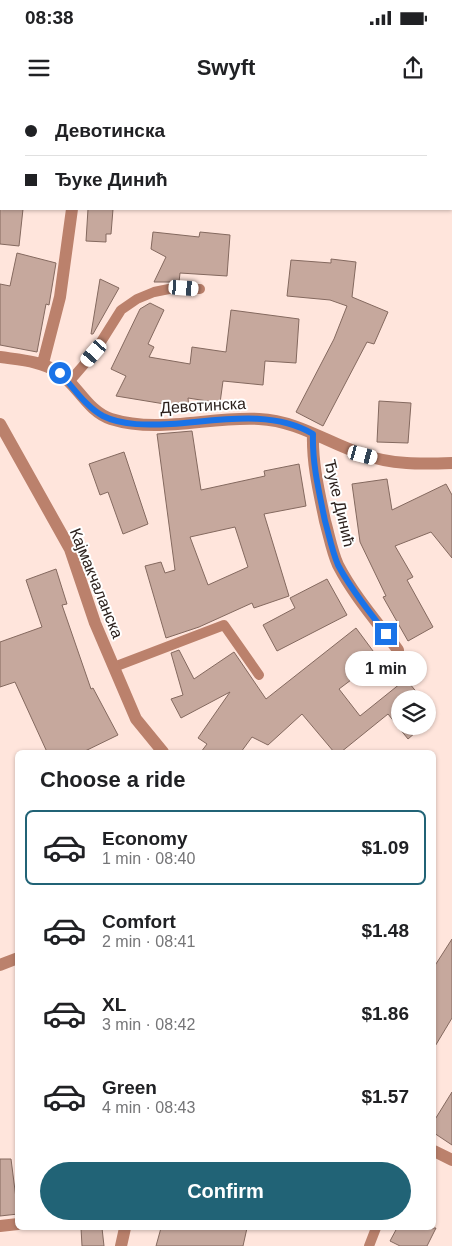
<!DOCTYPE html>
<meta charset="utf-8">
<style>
:root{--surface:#fff;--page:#f6f6f6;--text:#202124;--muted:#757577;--line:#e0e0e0;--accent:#216376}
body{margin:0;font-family:Helvetica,sans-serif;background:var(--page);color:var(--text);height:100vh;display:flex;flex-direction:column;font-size:19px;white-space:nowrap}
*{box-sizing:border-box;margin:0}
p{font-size:16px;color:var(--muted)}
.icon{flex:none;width:28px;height:28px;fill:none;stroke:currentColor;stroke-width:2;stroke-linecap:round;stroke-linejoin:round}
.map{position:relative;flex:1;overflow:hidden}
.sheet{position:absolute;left:15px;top:650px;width:421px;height:480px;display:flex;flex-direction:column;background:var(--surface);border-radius:8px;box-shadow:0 1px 4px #0004}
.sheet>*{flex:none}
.guide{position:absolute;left:0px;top:0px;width:452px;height:110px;box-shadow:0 1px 4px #0004;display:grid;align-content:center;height:110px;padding:0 25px;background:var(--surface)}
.tools{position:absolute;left:391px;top:590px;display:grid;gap:10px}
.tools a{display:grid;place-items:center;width:45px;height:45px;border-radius:50%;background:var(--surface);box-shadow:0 1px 4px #0004;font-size:25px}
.end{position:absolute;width:22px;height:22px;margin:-11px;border:6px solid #1a73e8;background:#fff;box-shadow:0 0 0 2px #fff}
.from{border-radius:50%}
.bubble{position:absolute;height:35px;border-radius:18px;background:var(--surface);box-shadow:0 1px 4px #0004;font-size:16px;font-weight:700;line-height:35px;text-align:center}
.car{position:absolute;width:15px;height:30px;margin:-15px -8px;border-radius:6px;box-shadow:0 0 4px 1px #0007;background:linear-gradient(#fff 24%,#345 0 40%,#fff 0 76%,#345 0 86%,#fff 0)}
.guide b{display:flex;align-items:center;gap:18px;height:48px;font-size:19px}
.guide b+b{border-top:1px solid var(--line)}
.guide i{width:12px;height:12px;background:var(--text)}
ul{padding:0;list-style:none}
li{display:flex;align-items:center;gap:15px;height:75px;margin:0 10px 8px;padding:0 15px;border:2px solid transparent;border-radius:8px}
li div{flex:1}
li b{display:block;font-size:19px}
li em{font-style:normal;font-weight:700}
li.on{border-color:var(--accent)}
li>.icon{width:45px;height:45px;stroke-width:1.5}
h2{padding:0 25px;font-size:22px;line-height:60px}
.action{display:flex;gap:10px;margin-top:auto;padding:10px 25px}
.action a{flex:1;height:58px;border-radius:30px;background:var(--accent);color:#fff;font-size:20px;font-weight:700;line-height:58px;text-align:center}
.status{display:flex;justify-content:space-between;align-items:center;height:35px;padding:0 25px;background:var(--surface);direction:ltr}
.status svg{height:14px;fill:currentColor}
header{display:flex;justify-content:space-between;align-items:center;height:65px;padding:0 25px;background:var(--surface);font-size:22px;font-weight:700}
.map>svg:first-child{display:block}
.building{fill:#c6a89d;stroke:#84695f;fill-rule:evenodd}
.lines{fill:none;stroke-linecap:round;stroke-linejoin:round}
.service{stroke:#bb816c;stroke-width:10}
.minor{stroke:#bb816c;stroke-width:12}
.route{stroke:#1a73e8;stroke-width:6}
.labels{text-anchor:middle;stroke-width:4;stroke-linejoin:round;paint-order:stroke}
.street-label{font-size:16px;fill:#2b201c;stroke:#fff}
</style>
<div class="status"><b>08:38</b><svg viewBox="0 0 49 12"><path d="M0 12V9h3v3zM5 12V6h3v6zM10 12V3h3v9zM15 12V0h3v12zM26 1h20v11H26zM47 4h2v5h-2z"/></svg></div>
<header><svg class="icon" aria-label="menu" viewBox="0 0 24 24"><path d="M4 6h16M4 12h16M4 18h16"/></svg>Swyft<svg class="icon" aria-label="share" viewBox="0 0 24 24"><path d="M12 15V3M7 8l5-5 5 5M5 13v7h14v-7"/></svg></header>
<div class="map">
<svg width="452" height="1146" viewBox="0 0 452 1146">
<rect width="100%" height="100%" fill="#ffe5dc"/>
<!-- building -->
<path class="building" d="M0,109h23l-4,37 -19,-2z
M88,109h25l-2,25h-5v8l-20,-1z
M153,132l46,5 1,-5 30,3 -3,41 -47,-3 -1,9h-25l12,-25 -15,-8z
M17,153l39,10 -7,42 -3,-1 -9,48 -37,-7v-61l10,2z
M331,159l25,3 -4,35 36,15 -14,32 -7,-2 -44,84 -27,-14 38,-73 13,-33 -17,-6 -43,-4 4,-36 40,3z
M100,179l19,9 -26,46h-2z
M150,203l14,7 -16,34 6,3 -5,10 41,7 2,-17 34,5 5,-42 68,9 -3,44 -31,-2 -2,24 -40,-4 -3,22 -32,-5 1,10 -73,-12 10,-20 -15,-7 29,-60z
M379,301l32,2 -3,40 -31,-1z
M192,331l9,59 64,-14 -1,-5 35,-7 7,42 -42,8 25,82 -35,12 -2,-5 -53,24 -33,11 -21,-72 16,-4 4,11 10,-3 -18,-136zM235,427l13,40 -40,18 -18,-48z
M124,352l24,72 -25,10 -15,-42 -8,3 -11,-31z
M387,379l5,31 54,-26 6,11v63l-21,-26 -36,14 18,31 -6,3 26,47 -25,14 -25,-44 3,-1 -26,-54 -8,-58z
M56,469l11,35 -5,1 29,84 2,-1 25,47 -35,17h-36l-32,-70 -15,5v-45l42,-15 -16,-47z
M327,479l20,36 -70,36 -14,-26 32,-17 -5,-10z
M356,528l23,31 -40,30 21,27 46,-37 16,20h-22v27h23l-15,13 -20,-25 -47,38h-7l-32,-38 -34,31 -16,-8 -11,15h-40l6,-8 -9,-6 32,-46 -49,26 -10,-19 12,-4 -12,-42 8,-3 15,29 40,-27 32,47z
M452,839v79l-18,30v-81z
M452,992v53l-18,-12v-12z
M0,1059h11l7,55 -18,2z
M81,1128h21l2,18h-22z
M161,1128h86l-4,18h-87z
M397,1128h39l-9,18h-27l-10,-5z"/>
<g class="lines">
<!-- service -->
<path class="service" d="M69,282l25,-29 27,-43 16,-11 17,-7 15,-3h31
M114,567l110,-42 35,50
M369,1146l7,-18"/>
<!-- minor -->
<path class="minor" d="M412,0v1
M81,1v-1
M0,257c20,3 41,4 58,15 20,13 29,39 53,47 48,15 99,-3 148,0 39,2 67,23 103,35 29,11 60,10 90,9
M43,263l17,-66 12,-88
M0,324l70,125 25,74 41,96 27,33
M313,334c-1,29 6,58 12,87 4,14 7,31 13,44 16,31 40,58 60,85
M0,865l18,-7
M434,1051l18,9
M0,1126l18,-2
M121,1146l4,-18"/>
</g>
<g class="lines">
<!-- route -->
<path class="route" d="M60,273c13,14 26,34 43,43 20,10 46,9 68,8 46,-3 100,-15 142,10 -1,29 6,58 12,87 4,14 7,30 13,44 13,25 32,47 48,69"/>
</g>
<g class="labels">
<!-- street labels -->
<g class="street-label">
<text transform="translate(203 305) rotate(-3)" y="6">Девотинска</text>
<text transform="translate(340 403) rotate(77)" y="6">Ђуке Динић</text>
<text transform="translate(97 483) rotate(68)" y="6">Кајмакчаланска</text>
</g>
</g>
</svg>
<div class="tools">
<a><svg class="icon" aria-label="layers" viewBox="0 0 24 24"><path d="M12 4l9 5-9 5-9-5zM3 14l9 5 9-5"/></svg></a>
</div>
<i class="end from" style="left:60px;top:273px"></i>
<i class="end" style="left:386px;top:534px"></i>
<div class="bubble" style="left:345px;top:551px;width:82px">1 min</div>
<i class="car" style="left:184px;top:188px;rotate:94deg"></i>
<i class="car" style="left:94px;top:253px;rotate:221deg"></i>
<i class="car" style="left:363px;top:355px;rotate:105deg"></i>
<div class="guide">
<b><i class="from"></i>Девотинска</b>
<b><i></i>Ђуке Динић</b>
</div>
<section class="sheet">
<h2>Choose a ride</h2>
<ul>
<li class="on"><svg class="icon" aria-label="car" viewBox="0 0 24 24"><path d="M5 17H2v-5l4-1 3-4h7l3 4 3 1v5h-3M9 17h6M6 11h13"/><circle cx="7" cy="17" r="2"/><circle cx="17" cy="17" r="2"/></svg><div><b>Economy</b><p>1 min · 08:40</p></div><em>$1.09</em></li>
<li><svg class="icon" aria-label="car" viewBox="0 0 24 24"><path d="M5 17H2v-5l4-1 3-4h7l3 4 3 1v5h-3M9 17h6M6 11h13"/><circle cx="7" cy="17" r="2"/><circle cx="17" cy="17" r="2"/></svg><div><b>Comfort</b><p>2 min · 08:41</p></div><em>$1.48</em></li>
<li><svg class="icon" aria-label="car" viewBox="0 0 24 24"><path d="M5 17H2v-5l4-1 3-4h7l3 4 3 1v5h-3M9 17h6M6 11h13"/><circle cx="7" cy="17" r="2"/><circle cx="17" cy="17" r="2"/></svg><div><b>XL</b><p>3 min · 08:42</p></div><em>$1.86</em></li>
<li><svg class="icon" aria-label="car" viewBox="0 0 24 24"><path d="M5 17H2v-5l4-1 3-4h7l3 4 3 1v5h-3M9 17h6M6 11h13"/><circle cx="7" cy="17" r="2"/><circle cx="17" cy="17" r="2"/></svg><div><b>Green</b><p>4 min · 08:43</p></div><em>$1.57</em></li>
</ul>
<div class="action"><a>Confirm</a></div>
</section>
</div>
